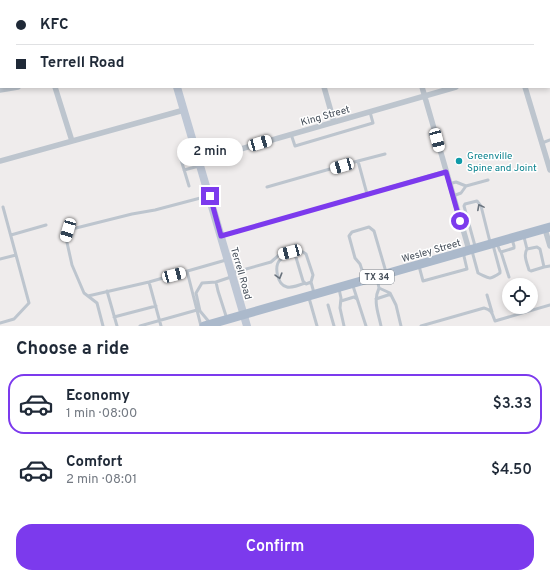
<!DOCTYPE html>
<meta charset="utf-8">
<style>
:root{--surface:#fff;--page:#f6f6f7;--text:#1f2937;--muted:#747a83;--line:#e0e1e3;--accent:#7c3aed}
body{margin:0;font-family:Overpass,sans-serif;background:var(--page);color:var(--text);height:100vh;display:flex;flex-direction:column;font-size:15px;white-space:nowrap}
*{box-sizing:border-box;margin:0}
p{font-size:13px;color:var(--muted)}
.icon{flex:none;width:22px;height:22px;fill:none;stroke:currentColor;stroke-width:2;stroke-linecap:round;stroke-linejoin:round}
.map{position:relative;height:326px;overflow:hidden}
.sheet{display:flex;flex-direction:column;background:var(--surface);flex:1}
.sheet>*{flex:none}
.banner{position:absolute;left:0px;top:0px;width:550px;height:88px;box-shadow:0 2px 6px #0003;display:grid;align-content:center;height:88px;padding:0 16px;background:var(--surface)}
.fabs{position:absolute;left:502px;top:278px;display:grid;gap:8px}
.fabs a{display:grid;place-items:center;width:36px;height:36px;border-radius:50%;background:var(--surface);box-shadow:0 2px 6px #0003;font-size:20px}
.end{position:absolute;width:18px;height:18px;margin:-9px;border:5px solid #7c3aed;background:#fff;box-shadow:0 0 0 2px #fff}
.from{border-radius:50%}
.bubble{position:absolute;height:28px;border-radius:14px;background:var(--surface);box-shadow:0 2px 6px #0003;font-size:13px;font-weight:600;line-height:28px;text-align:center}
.car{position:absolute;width:12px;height:24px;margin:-12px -6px;border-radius:5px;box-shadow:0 0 3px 1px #0007;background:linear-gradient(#fff 24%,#345 0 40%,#fff 0 76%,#345 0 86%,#fff 0)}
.banner b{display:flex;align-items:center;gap:14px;height:38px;font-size:15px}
.banner b+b{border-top:1px solid var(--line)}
.banner i{width:10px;height:10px;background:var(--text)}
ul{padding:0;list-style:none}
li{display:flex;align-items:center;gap:12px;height:60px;margin:0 8px 6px;padding:0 8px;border:2px solid transparent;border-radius:16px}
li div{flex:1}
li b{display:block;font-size:15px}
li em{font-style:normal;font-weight:600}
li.active{border-color:var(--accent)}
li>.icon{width:36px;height:36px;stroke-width:1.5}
h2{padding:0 16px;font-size:18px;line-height:48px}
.button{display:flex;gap:8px;margin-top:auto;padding:8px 16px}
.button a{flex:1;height:46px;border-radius:16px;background:var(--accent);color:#fff;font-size:16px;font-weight:600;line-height:46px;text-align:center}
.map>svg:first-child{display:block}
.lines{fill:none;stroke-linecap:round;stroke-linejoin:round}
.lane{stroke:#bdc5ce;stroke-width:3}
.street{stroke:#bdc5ce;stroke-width:5.5}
.secondary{stroke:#bec7d5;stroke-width:8}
.primary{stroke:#abb9cb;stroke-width:9}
.oneway{stroke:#69727c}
.route{stroke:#7c3aed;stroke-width:5}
.culture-dot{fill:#0f9aa8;stroke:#fff;stroke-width:1.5}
.labels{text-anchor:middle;stroke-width:3;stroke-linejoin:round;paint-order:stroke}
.shield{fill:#fff;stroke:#7d838b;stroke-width:1}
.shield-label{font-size:9px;font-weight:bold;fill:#454e59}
.street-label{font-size:10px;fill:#454e59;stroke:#fff}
.culture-label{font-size:10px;fill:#0d838f;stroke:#fff;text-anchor:start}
</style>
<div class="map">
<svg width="550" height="326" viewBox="0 0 550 326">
<rect width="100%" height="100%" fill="#efecec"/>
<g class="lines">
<!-- lane -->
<path class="lane" d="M291,134l4,12 78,-23 -3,-11
M542,143l8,-3
M179,153l10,33
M184,170l15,-4
M449,184l7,-2 10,4
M267,187l91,-26
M367,194l-9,-33 27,-7
M453,196l8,-3 5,-7 22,-6
M11,235l35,-10
M221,236l225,-65
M524,237l3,12 10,-2 3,2 4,18 6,-1
M497,244l3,7 1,1 13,-4v-2l-2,-7
M475,246l-11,-40 1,-2 12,-3 4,5 9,36
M527,249c-4,6 0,14 2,21l2,1 13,-4
M472,251l6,22c11,5 10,8 22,0v-2l-7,-26
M501,252l8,25
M295,254l8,27 3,3 5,-2
M295,255c-4,1 -11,2 -15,5 -6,6 -3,25 7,27 5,1 13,-2 18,-4
M0,259l16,-4
M419,266l4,15 44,-12 -4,-17
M187,271l14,55
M232,273l39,-11 8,-7 11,-3h13l3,2 7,21 -2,7 3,11
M377,278l2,10c-6,13 -1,24 2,38
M365,279l-5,-15 -5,-6 -6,-22 3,-4 17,-5 5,4 12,41
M149,282l12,44
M353,286l13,40
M379,288l11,5 6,12 5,21
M339,289l2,9 -1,10 4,18
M107,291l10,35
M487,295l5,17
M88,296l61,-14 77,-22
M309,298l8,28
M376,299l12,-4h3
M341,301l13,-4 3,2
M328,305l6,21
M114,317l42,-11
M227,319l-9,-28 -2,-9 15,-5
M0,323l14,-4 15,-16 -26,-96
M210,323l-10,-12 -4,-18 6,-10 14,-1
M103,326l-6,-23 -13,-10 -12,-28 -6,-27 2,-8 64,-16 23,-4 53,-14
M140,326l57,-16
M421,326l63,-18c8,2 8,5 11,13l55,-16"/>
<!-- street -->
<path class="street" d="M299,0v1
M398,0v1
M500,0v1
M26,1l2,-1
M353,1l4,-1
M0,9h1
M549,61l1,-1
M55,87l17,54
M324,87l10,35
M422,87l47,163
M525,87l25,83
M0,90l18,-3
M0,161l184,-51
M199,161l257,-74
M545,229l5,17"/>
<!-- secondary -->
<path class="secondary" d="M151,0l1,1
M177,87l70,239"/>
<!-- primary -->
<path class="primary" d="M204,326l346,-99"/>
</g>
<!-- one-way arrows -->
<defs><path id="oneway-chevron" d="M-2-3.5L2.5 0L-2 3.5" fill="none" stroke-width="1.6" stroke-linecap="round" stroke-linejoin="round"/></defs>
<g class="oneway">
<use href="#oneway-chevron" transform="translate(480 207) rotate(-118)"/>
<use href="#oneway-chevron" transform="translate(279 276) rotate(74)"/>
</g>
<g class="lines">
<!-- route -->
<path class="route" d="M210,196l11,40 225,-64 14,49"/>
</g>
<!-- markers -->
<circle class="culture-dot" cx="459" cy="161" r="4"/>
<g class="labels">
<!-- shield labels -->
<rect class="shield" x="360" y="270" width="34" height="14" rx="3"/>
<g class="shield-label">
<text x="377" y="280">TX 34</text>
</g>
<!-- street labels -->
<g class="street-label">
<text transform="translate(325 115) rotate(-16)" y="4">King Street</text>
<text transform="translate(431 250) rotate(-16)" y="4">Wesley Street</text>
<text transform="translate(242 273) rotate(74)" y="4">Terrell Road</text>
</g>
<!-- culture labels -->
<g class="culture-label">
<text x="467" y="159">Greenville<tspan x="467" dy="12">Spine and Joint</tspan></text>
</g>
</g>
</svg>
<div class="fabs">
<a><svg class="icon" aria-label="locate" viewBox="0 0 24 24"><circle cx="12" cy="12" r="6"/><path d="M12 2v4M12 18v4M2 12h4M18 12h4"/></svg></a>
</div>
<i class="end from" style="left:460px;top:221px"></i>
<i class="end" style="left:210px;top:196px"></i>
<div class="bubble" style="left:177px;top:138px;width:66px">2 min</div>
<i class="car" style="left:437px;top:140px;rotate:165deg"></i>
<i class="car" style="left:260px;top:143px;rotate:74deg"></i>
<i class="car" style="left:342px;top:166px;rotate:254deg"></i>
<i class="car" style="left:68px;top:230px;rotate:197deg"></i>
<i class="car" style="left:290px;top:252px;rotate:255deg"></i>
<i class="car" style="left:174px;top:275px;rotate:75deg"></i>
<div class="banner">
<b><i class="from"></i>KFC</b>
<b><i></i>Terrell Road</b>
</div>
</div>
<section class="sheet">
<h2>Choose a ride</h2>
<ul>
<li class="active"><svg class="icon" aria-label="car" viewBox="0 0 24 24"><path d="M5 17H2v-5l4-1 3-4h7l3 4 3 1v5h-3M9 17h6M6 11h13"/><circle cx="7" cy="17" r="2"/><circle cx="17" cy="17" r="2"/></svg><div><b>Economy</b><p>1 min · 08:00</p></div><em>$3.33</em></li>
<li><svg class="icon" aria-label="car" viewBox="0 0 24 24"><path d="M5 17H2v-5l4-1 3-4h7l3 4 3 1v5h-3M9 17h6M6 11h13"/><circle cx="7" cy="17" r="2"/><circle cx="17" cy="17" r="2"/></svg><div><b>Comfort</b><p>2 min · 08:01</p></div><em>$4.50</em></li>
</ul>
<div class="button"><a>Confirm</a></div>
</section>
